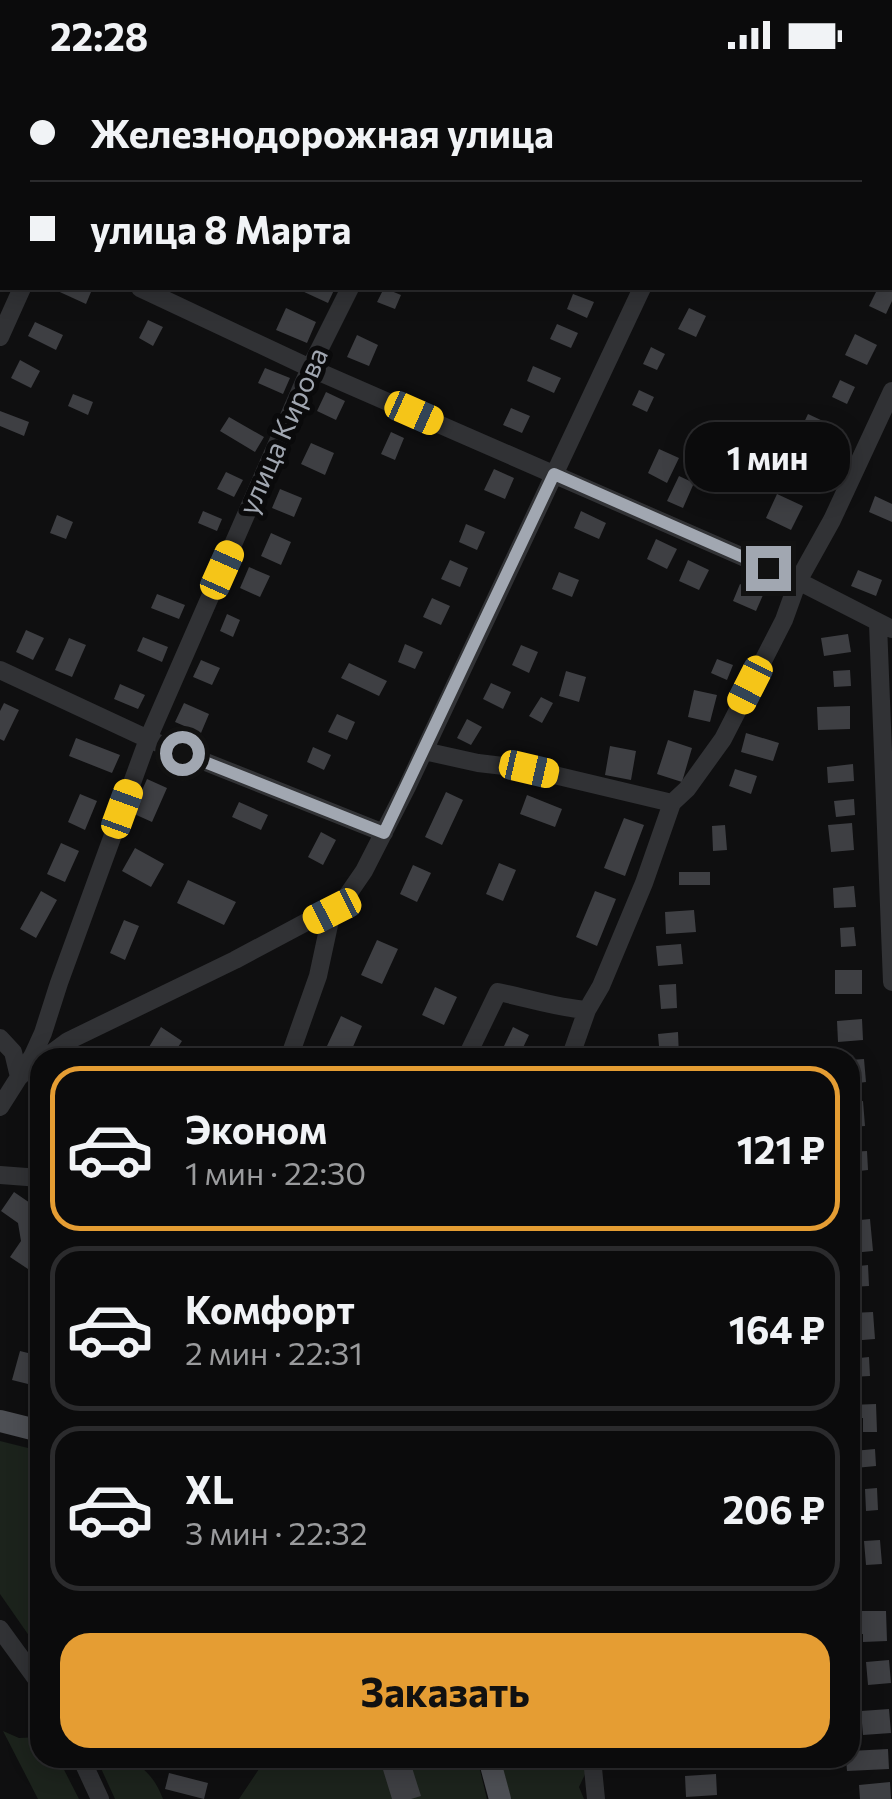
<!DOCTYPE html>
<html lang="ru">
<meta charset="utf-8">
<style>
:root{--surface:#0b0b0c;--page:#141415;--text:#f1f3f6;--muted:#9a9b9d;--line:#2b2b2d;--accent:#e59d33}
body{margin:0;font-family:Commissioner,sans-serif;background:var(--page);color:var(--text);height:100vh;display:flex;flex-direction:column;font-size:38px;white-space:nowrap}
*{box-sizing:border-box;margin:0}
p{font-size:32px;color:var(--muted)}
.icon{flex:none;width:55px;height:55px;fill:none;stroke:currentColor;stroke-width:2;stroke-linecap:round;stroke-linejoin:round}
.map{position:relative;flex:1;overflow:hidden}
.details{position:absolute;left:30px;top:978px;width:830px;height:720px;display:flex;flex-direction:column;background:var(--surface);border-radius:30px;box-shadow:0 5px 25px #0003,0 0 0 2px var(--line)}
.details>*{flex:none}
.top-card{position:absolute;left:0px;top:0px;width:892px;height:220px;box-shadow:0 5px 25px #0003,0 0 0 2px var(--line);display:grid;align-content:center;height:220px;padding:0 30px;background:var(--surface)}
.end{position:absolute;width:45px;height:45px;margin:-22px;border:12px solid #a1a7b1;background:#111;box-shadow:0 0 0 5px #111}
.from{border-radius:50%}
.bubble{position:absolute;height:70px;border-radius:30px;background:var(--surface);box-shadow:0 5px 25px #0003,0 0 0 2px var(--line);font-size:32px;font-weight:700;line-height:70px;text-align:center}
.car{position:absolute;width:30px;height:60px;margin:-30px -15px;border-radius:12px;box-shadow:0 0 8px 2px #0007;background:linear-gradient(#f5c518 24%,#345 0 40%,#f5c518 0 76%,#345 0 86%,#f5c518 0)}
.top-card b{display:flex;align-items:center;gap:35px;height:95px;font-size:38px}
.top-card b+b{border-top:2px solid var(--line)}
.top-card i{width:25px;height:25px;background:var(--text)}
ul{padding:18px 0 0;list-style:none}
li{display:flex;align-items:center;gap:30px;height:165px;margin:0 20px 15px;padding:0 10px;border:5px solid var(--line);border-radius:30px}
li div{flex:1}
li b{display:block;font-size:38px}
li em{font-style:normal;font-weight:700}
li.current{border-color:var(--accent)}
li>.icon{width:90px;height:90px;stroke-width:1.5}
.cta{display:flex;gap:20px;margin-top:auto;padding:20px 30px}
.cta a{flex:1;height:115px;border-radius:30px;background:var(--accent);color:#111;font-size:40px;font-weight:700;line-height:115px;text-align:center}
.status{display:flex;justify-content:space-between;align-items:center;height:70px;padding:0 50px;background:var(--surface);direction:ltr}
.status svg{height:28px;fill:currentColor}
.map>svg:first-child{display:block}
.green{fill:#1c231c}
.building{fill:#3e3f43}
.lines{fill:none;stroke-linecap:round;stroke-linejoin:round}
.minor{stroke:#313235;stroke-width:18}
.major{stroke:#4d4f54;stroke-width:22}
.route{stroke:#a1a7b1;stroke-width:12}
.labels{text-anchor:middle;stroke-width:10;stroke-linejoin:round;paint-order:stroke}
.street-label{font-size:28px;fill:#a1a7b1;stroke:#0a0a0b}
</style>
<div class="status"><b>22:28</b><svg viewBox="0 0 49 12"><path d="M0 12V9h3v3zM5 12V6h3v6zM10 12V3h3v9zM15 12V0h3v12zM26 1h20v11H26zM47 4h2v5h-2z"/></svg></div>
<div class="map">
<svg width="892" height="1729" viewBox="0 0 892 1729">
<rect width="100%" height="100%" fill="#0f0f10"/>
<!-- green -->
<path class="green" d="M0,1371l40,10v194l-8,-5 -32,-46z
M3,1661l16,7 21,-1v21h18l21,41h-41z
M105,1688c30,0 47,12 58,41h-48l-16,-35z
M265,1688h212l10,41h-248l26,-39z
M500,1688h89v8l-10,21 5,12h-73z"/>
<!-- building -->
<path class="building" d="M51,218h31l9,4 -5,12z
M303,218h32l-7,15 -26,-12z
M384,218l17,7 -6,14 -18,-7z
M878,218h14v13l-6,13 -17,-8z
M573,224l21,8 -7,16 -20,-9z
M286,238l30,14 -9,21 -31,-13z
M689,238l17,8 -10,21 -18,-8z
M148,250l15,7 -10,19 -14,-8z
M35,252l28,13 -7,15 -28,-14z
M557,254l21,9 -7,15 -21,-9z
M855,264l22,11 -10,20 -22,-10z
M357,265l21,10 -9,21 -22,-9z
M651,277l14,7 -8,16 -14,-6z
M20,290l20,11 -9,17 -20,-10z
M533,296l28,12 -7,15 -27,-12z
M265,298l25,10 -7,16 -25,-11z
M840,310l15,7 -8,17 -15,-7z
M639,320l15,7 -7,15 -15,-7z
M326,322l19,9 -9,19 -19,-9z
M73,324l20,8 -5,13 -20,-9z
M511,338l19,8 -8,17 -19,-8z
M0,341l29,11 -5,14 -24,-10z
M808,344l30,14 -10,22 -30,-15z
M229,347l35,20 -9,15 -35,-21z
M766,360l64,31 -15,30 -63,-30z
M391,362l13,6 -9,22 -14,-6z
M311,373l23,10 -9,22 -24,-11z
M659,379l20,9 -12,25 -19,-10z
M494,399l20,9 -9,21 -21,-9z
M226,402l17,8 -9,17 -17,-8z
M679,406l15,7 -11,25 -16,-7z
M280,419l22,9 -8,19 -22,-9z
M777,424l26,12 -12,24 -25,-12z
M875,426l17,8v18l-23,-10z
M203,441l19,8 -5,12 -19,-8z
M581,441l25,12 -7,16 -25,-11z
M57,445l16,7 -7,17 -16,-6z
M466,454l19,8 -8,18 -18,-8z
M271,463l20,9 -10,23 -20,-9z
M656,469l21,10 -10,20 -20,-10z
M450,490l18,8 -8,19 -19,-8z
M688,490l21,10 -10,20 -20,-9z
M249,497l21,9 -10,21 -20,-9z
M858,500l24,10 -6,16 -25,-10z
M559,502l20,8 -7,17 -20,-8z
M740,514l23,11 -7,16 -23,-10z
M157,524l28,11 -6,14 -28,-11z
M432,528l18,8 -9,19 -18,-8z
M227,544l13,6 -7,17 -13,-6z
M26,560l18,8 -11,22 -17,-8z
M848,564l3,18 -27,4 -3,-18z
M143,567l25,10 -6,15 -25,-11z
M69,568l17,7 -14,32 -17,-7z
M405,574l18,8 -8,17 -17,-7z
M521,575l17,7 -9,21 -17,-8z
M717,589l16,6 -6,15 -16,-7z
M201,590l19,8 -8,17 -19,-8z
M349,593l38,18 -8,15 -38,-18z
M850,600l1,16 -17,1 -1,-16z
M566,601l20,6 -7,25 -20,-6z
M491,613l20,9 -8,17 -20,-10z
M120,614l25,11 -7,14 -24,-10z
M694,620l23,5 -7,27 -22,-5z
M541,627l12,6 -11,20 -13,-7z
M4,633l15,7 -15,31 -4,-2v-28z
M184,633l25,11 -8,19 -26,-11z
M850,636v23l-32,1 -1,-23z
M337,644l18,8 -8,18 -19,-8z
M467,649l15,8 -11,18 -14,-7z
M746,663l33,10 -6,18 -32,-9z
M76,668l44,17 -8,18 -43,-17z
M668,670l24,8 -10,34 -25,-8z
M610,676l26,5 -5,29 -26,-5z
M313,677l18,8 -7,15 -17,-8z
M853,694l1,17 -26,2 -1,-16z
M735,699l22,7 -6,18 -22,-8z
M147,709l20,9 -15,34 -20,-9z
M446,722l17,8 -21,45 -17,-8z
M80,724l17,7 -12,29 -17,-8z
M527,725l35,14 -7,18 -35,-13z
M854,729l1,16 -19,2 -2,-16z
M239,732l29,13 -7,15 -29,-13z
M624,748l20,7 -19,51 -21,-8z
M852,753l2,27 -23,2 -3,-27z
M725,755l2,25 -14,1 -1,-25z
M321,762l15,8 -13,25 -15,-8z
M61,773l18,8 -14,31 -18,-8z
M135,778l29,16 -13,23 -29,-16z
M499,793l17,7 -13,31 -17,-7z
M413,795l18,8 -14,29 -17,-8z
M679,802h31v13h-31z
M188,810l48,22 -12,23 -47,-22z
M854,816l2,21 -22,1 -1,-20z
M41,821l16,9 -21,38 -16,-9z
M595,821l21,8 -19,47 -21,-9z
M694,840l2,22 -30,2 -1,-22z
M124,850l15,6 -14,34 -15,-7z
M854,857l2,19 -15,1 -1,-19z
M377,870l21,9 -16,35 -21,-9z
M681,874l2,20 -25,2 -2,-20z
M835,900h27v24h-27z
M676,914l1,24 -16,1 -2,-24z
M435,917l22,10 -13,28 -22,-10z
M341,946l21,10 -13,30 -22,-10z
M862,949l1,21 -25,2 -1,-21z
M161,957l21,14 -11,17h-7l-15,-11z
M513,957l16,8 -9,19 -16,-8z
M678,962l1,25 -19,1 -2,-24z
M864,989l2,23 -16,2v-24z
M863,1031l2,25 -15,1v-24z
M867,1081l1,19 -18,2v-20z
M14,1122l19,13 7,-7v60l-9,13 -21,-14 11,-16 -3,-18 -17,-12z
M870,1149l3,32 -21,2 -2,-32z
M868,1195l1,21 -19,1v-20z
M873,1242l2,27 -25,2v-28z
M20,1281l20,5v31l-28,-7z
M869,1287l1,19 -19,1 -1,-18z
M876,1334l1,28h-14v-14l-13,1v-14z
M875,1379l1,17 -21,2 -2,-17z
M877,1418l1,22 -12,1 -1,-22z
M880,1470l2,24 -16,1 -2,-24z
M850,1535h12v6h24l1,30 -24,1v-8l-13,1z
M889,1590l2,23 -23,2 -2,-23z
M889,1639l2,24 -28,2 -2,-24z
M888,1679l1,20 -42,2 -1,-13h4v-7z
M388,1688h21l12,38 -10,3h-19l-12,-39z
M169,1703l39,10 -4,16 -39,-10z
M716,1704l1,21 -31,2 -1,-21z
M890,1712l1,17h-31l-1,-14z"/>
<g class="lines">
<!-- minor -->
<path class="minor" d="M650,0l6,2
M119,2l1,-2
M459,2l1,-2
M742,2l1,-2
M890,99l2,1
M0,152l2,2
M140,218l170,80 488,213 94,48
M0,267l22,-49
M878,554l14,358
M0,600l148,69 236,94
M424,681l54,12 51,6 143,34
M0,968l13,14 6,25
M45,988l23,-17 167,-81 107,-57 22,-32 43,-84 235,-499
M289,988l29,-82 14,-65
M466,988l32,-66c30,6 59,16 89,18
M570,988l17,-48 14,-24 43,-103 28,-80 15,-14 36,-50 61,-119 14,-39 34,-61 60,-129
M19,1007l14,-22 10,-22 16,-50 89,-244 162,-371 40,-80
M0,1037l19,-30 8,-7
M0,1105l40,3
M0,1559l40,55
M81,1688l19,41
M592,1688l4,41"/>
<!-- major -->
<path class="major" d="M0,1351l40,10
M489,1688l11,41"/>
</g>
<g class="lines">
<!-- route -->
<path class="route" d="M182,683l202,80 170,-359 214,94"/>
</g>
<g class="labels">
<!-- street labels -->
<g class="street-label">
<text transform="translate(283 361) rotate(-66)" y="10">улица Кирова</text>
</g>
</g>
</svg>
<i class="end from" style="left:182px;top:683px"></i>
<i class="end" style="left:768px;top:498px"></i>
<div class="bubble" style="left:685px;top:352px;width:165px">1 мин</div>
<i class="car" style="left:414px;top:343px;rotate:114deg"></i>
<i class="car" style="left:222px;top:500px;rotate:24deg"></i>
<i class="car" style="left:750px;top:615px;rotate:207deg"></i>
<i class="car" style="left:529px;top:699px;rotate:103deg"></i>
<i class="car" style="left:122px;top:739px;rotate:20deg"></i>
<i class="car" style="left:332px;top:841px;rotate:243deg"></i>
<div class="top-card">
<b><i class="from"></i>Железнодорожная улица</b>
<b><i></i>улица 8 Марта</b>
</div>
<section class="details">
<ul>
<li class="current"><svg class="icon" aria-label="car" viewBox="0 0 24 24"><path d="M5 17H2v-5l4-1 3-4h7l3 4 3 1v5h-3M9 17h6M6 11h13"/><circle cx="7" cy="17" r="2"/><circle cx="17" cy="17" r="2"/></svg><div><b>Эконом</b><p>1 мин · 22:30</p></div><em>121 ₽</em></li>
<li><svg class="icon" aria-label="car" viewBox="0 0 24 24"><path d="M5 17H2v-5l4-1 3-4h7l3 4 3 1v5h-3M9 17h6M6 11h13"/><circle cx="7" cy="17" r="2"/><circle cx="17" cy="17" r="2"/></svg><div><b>Комфорт</b><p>2 мин · 22:31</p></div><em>164 ₽</em></li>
<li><svg class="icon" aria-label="car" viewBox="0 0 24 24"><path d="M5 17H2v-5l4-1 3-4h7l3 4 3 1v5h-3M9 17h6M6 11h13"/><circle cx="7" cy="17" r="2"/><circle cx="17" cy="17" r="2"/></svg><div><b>XL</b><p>3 мин · 22:32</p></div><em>206 ₽</em></li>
</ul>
<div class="cta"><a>Заказать</a></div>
</section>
</div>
